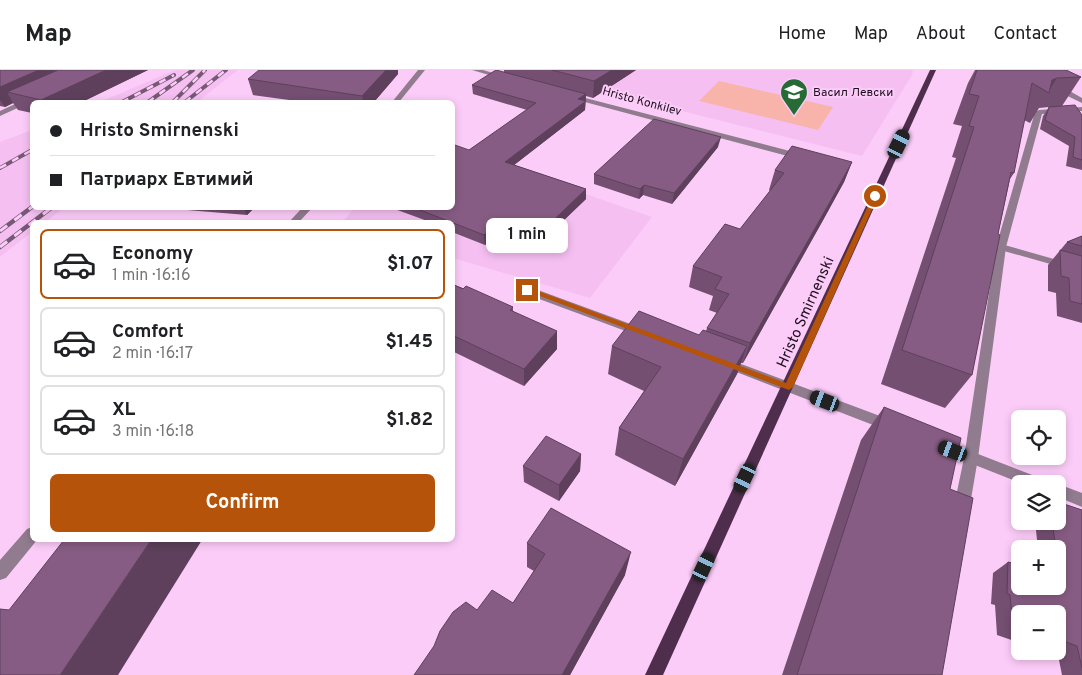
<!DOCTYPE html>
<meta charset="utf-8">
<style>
:root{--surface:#fff;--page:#f2f2f2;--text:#202124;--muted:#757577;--line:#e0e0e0;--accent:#b45309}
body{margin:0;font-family:Overpass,sans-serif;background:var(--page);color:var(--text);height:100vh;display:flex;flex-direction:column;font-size:19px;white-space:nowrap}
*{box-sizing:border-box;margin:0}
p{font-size:16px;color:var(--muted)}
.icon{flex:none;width:28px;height:28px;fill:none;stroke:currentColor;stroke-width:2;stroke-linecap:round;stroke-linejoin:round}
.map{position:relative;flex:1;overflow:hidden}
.panel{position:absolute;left:30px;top:150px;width:425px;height:322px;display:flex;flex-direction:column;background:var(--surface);border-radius:8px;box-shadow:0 2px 8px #0003}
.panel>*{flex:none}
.banner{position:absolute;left:30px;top:30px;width:425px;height:110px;border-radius:8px;box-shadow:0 2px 8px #0003;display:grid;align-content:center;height:110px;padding:0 20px;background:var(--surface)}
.controls{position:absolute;left:1011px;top:340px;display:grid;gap:10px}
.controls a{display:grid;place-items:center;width:55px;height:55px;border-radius:8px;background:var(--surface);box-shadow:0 2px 8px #0003;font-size:25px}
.end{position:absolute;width:22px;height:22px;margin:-11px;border:6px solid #b45309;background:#fff;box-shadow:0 0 0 2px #fff}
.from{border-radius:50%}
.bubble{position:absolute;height:35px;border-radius:8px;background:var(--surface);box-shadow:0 2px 8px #0003;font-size:16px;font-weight:700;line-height:35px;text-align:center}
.car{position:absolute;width:15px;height:30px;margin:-15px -8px;border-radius:6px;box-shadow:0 0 4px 1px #0007;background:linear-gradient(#222 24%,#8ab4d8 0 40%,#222 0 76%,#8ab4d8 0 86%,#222 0)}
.banner b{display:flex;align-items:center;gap:18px;height:48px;font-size:19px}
.banner b+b{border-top:1px solid var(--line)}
.banner i{width:12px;height:12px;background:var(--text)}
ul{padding:9px 0 0;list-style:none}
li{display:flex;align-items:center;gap:15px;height:70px;margin:0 10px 8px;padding:0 10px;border:2px solid var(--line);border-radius:8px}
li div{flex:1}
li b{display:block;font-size:19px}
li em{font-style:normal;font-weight:700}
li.active{border-color:var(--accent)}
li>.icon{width:45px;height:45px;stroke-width:1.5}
.button{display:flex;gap:10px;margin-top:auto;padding:10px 20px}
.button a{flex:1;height:58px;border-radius:8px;background:var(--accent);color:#fff;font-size:20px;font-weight:700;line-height:58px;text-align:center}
header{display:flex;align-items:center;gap:30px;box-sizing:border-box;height:70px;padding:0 25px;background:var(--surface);border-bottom:1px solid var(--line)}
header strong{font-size:24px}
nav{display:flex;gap:28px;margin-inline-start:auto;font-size:18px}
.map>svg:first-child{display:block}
.built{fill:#f5bff2}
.green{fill:#f8b4aa}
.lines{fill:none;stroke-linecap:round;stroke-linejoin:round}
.lane{fill:#907c8e;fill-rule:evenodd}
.street{fill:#907c8e;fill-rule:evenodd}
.primary{fill:#4f2e4d;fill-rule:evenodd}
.rail-far1-casing{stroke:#765975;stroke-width:4}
.rail-casing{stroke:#765975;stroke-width:4.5}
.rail-far1{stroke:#fcccf9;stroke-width:2.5;stroke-dasharray:7;stroke-linecap:butt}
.rail{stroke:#fcccf9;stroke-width:3;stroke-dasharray:9;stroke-linecap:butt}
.wall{fill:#744f72}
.shaded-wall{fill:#5e405c}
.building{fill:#875c84;stroke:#5e405c}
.route{fill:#b45309}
.labels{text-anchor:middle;stroke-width:4;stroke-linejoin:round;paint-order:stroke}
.far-poi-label{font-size:12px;fill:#1e0e1e;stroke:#fcccf9;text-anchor:start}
.far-street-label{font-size:12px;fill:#1e0e1e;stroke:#fcccf9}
.street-label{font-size:15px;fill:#1e0e1e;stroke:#fcccf9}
</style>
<header>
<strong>Map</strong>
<nav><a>Home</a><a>Map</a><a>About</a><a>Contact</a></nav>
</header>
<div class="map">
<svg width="1082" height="605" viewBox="0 0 1082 605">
<rect width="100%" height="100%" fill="#fcccf9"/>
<!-- built -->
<path class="built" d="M175,0h63l-41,32h-97z
M517,0h393l3,1 -1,4 -50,81z
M32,60v78h32l-19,14h-13v10l-32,25v-115z
M453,78l199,69 -62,81 -137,-40 -1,-36h-109l11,-14h98z"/>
<!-- green -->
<path class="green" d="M719,11l114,26 -15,23 -119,-29z"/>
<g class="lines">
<!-- lane -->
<path class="lane" d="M28,28l7,2 -35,16v-5z
M1082,37v4l-40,3 -36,133 -28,211 -9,53 -3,5 -5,2 -5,-2 -3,-5 11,-53 32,-211 39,-135 4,-2z"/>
<!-- street -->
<path class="street" d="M418,0h7l-26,32h-7z
M472,0h11l27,8 -4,2z
M1053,15h6l23,13v5l-29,-14z
M566,23l239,62 1,2 -7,2 -233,-62z
M302,138h10l-13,14h-10z
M1001,174l81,23v6l-85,-24v-4z
M527,216l120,44 2,3 -2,3h-8l-116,-43 -1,-3z
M725,288l171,64 2,4 -2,4 -5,1 -5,-1 -165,-64 -2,-3 2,-3z
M942,370l103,40 2,4h-24l-86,-34 -2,-4 2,-4z
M1058,414l24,9v14l-24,-10z
M32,457v13h5l-31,38 -6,2v-20l27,-31z"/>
<!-- primary -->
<path class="primary" d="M930,0h6l-273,605h-18z"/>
<!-- rail-far1 casing -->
<g class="rail-far1-casing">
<path id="rail-far1" d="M122,32l52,-27
M148,32l45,-32
M173,32l32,-32
M185,32l41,-32
M0,98l32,-18"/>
</g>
<!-- rail casing -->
<g class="rail-casing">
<path id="rail" d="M0,161l32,-24
M0,177l51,-39"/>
</g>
<!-- rail-far1 -->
<use href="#rail-far1" class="rail-far1"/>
<!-- rail -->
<use href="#rail" class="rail"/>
</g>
<!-- wall -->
<path class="wall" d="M0,0h148l-66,32h-50v11l-14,-3 -5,-7 -8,4 -5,-1z
M504,0h132l-43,28 -7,-2 -1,14 -71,55 72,24v10l-46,44 -37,-14 -18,16 -33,-13v-10h-22l-38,-14h60l17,-58 58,-40 -54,-16 -1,-9 32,-13z
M975,0h91l15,7 -19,29 20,9v55l-16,-4 3,-20 -29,-17 3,-13 6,-9 -10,1 -9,15 -6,-3 -10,53 -4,6 -12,55 -26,141 -27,33 -64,-24 75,-226 -4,-1 10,-31 -9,-2 15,-41z
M398,4l-24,28h-70l-51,-7 -5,-16z
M718,77l-46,57 -29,-9 -4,4 -45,-15v-10z
M852,92l-8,20 -22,40 -79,141h-2l-4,11 -62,112 -60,-31 4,-27 25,-37 -36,-17 4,-28 87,-11 7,-4 1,-3 10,-15 -8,-3 4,-14 -24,-9 4,-21 47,-37 30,-38 -1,-1 6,-20z
M163,138h91l-7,7z
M1082,166v87l-25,-7 -1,-23 -8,-2v-26l19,-23z
M452,214l61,23v4l44,38 -33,37 -72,-35z
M884,337l66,82 -8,186h-160l79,-235z
M581,384l-1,17 -21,30 -35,-19 -1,-16z
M1082,440v165h-20l-4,-20 -12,-4h12v-37h-38v29l-23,-8 -2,-30 -4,-1 2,-31 15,-11 50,24v-37h-20l-3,-28h23z
M527,473l98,32 -55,100h-156l63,-65 36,-7 21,-32 -7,-4z"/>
<!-- shaded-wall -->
<path class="shaded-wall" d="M39,0h47l-79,22 6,11 -8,4 -5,-7v-13z
M106,0h42l-66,32h-39l-2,-2z
M386,0h12v4l-24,28h-10l-2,-6z
M612,0h24l-43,28 1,-17z
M1057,8l-9,14 4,-12z
M586,24l-1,16 -80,62v-10l73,-63z
M721,67l-3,10 -46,57 2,-11z
M852,92l-8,20 -22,40 -79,141 7,-20z
M644,115l-1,10 -4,4 1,-10z
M586,119v10l-46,44v-10z
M244,138h10l-7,7z
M503,149v10l-18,16 -1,-10z
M557,261v18l-33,37v-17z
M747,276l-10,28 -62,112 8,-27z
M581,384l-1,17 -21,30v-16z
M151,470h51l-84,135h-58z
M631,482l-6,23 -55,100h-8z"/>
<!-- building -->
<path class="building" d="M0,0h39l-39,17z
M58,0h48l-65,30 -34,-8z
M259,0h127l-24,26 -114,-17z
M496,0l90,24 -8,5 8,2 -81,61 81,27 -46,44 -37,-14 -19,16 -69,-27h37v-64l17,6 67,-47 -64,-18z
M552,0h60l-18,11z
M977,0h89l15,7 -24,1 -5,2 -3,13 -17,-10 -18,90 -3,-1 -13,62 2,1 -28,140 -70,-25 72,-223 -5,-1 10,-30 -10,-2z
M1075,35l7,10v45l-9,-3 2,-20 -30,-17 4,-13z
M654,49l67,18 -47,56 -30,-8 -4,4 -46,-15z
M792,76l60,16 -22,40 -80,141 -43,-15 22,-34 -14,-5 7,-12 -29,-11 32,-42 15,5 44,-56 -9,-3z
M1082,166v10l-15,-4z
M1060,180l22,6v48l-12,-3 -1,-23 -8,-2z
M452,214l11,5 3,-3 47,21 -3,3 47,21 -33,38 -72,-34z
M639,241l60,24 4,-5 44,16 -64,113 -64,-31 42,-61 -49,-21z
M884,337l77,31 -11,51 23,9 -31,177h-145z
M546,366l35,18 -22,31 -36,-19z
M1058,432l24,8v158l-5,-22 -19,-7v-25h-38v13l-7,-2 -3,-30 -3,-2 1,-31 12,3v21h38v-9l1,1 -1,-16v-13h-2l-4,-28h6z
M551,438l80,44 -69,123h-148l20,-29 6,-15 13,-19 13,-10 11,8 15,-20 21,13 32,-49 -18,-11z
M64,470h87l-91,135h-60v-66l9,1z"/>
<!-- route -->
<path class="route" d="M873,125l5,1 -85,191 -4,3 -265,-100 6,-2 256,95z"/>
<!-- icons -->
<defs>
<g id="school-pin" transform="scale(1.4375)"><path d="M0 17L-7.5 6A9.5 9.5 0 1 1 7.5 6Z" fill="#266b36" stroke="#fcccf9"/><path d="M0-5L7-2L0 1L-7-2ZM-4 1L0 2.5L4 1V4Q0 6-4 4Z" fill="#fff"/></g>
</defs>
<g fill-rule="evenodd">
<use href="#school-pin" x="794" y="22"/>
</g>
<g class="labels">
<!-- far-poi labels -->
<g class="far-poi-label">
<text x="813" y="26">Васил Левски</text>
</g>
<!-- far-street labels -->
<g class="far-street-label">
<text transform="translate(642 31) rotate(15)" y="4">Hristo Konkilev</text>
</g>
<!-- street labels -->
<g class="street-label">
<text transform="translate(805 242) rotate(-66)" y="5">Hristo Smirnenski</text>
</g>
</g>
</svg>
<div class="controls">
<a><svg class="icon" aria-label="locate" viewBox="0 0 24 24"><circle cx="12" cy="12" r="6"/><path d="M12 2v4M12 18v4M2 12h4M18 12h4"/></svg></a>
<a><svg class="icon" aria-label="layers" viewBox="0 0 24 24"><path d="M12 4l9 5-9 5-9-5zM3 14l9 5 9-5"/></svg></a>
<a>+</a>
<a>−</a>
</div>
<i class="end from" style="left:875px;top:126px"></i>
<i class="end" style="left:527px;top:220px"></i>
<div class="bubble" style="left:486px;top:148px;width:82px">1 min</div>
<i class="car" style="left:899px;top:74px;rotate:26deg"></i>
<i class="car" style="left:825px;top:331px;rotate:291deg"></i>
<i class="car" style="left:953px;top:381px;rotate:291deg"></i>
<i class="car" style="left:745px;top:408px;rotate:205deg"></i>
<i class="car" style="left:704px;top:497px;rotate:25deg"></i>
<div class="banner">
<b><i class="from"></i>Hristo Smirnenski</b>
<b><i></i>Патриарх Евтимий</b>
</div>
<section class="panel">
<ul>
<li class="active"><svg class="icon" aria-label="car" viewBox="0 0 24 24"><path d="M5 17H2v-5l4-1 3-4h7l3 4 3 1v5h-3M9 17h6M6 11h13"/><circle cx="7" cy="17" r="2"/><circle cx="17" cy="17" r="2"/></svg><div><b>Economy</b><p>1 min · 16:16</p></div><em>$1.07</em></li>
<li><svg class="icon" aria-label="car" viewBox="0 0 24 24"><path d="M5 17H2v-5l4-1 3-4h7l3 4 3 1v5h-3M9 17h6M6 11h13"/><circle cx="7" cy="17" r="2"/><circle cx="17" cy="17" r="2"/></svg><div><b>Comfort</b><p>2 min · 16:17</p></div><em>$1.45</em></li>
<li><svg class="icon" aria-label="car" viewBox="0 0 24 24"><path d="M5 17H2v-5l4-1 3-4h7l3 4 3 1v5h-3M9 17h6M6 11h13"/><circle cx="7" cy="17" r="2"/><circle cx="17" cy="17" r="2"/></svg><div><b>XL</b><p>3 min · 16:18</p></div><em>$1.82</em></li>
</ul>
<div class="button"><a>Confirm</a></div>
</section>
</div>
